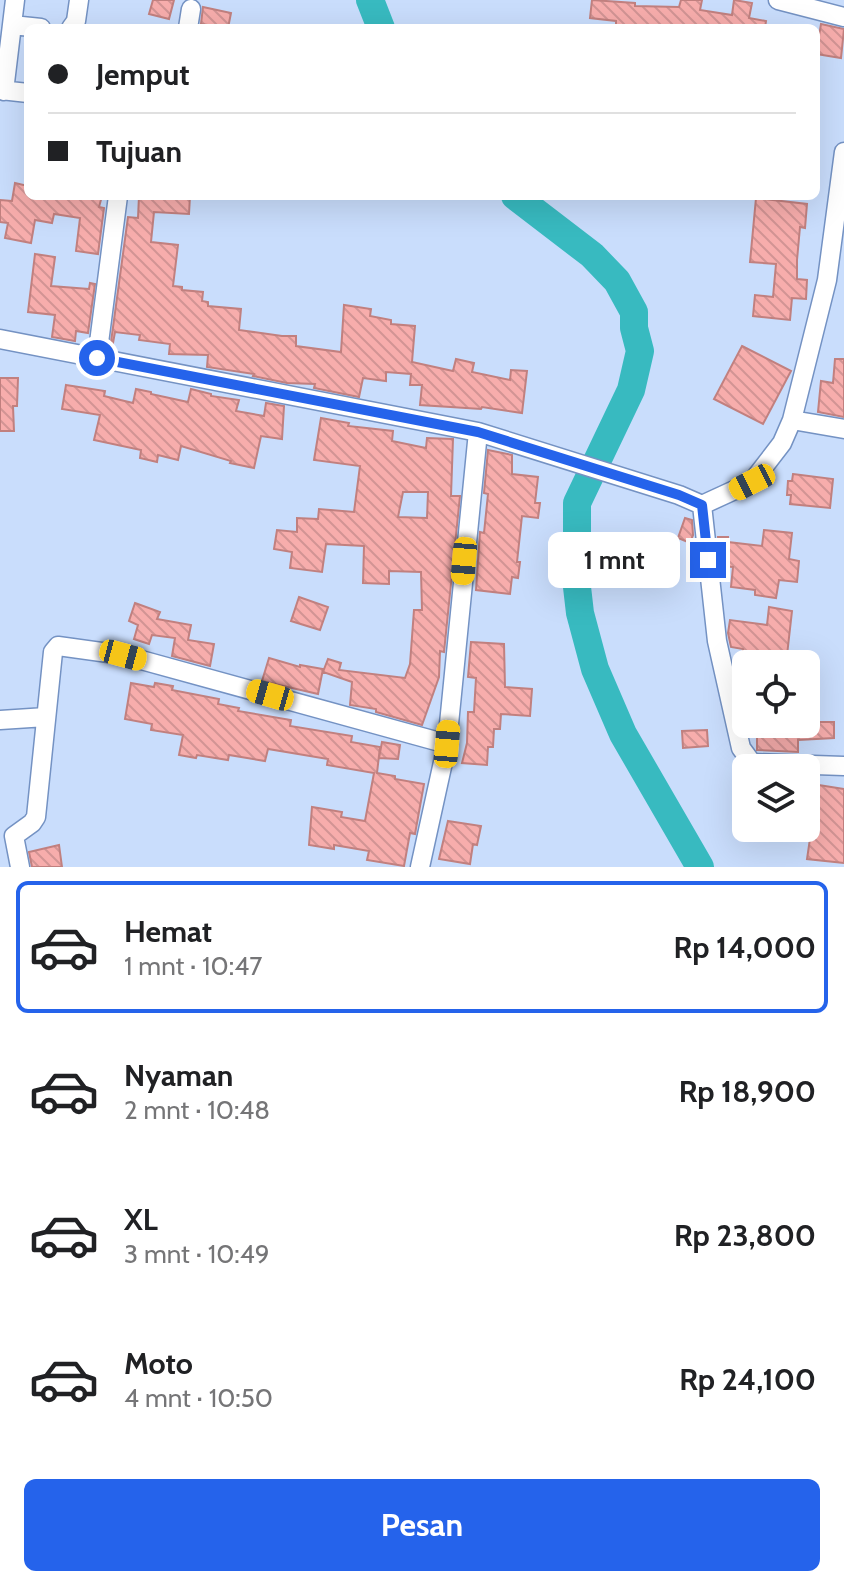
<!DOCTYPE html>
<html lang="id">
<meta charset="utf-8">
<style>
:root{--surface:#fff;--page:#f6f6f6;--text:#202124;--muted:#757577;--line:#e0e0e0;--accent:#2563eb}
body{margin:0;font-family:Cabin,sans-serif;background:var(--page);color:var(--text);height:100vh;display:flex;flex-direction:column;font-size:30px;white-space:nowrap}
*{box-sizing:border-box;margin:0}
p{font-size:26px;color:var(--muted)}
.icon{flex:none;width:44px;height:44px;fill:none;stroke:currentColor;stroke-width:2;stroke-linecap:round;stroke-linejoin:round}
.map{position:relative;height:867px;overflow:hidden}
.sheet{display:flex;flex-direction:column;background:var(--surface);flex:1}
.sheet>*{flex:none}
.top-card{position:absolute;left:24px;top:24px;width:796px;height:176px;border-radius:12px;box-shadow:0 8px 32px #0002;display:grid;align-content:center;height:176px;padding:0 24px;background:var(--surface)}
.controls{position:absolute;left:732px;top:650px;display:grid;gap:16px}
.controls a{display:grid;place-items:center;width:88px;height:88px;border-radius:12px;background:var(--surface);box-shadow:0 8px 32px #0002;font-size:40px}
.end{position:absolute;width:36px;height:36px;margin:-18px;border:10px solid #2563eb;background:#fff;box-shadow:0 0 0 4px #fff}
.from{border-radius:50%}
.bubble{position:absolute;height:56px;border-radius:12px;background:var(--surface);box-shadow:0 8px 32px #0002;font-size:26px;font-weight:700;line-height:56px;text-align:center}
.car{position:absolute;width:24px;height:48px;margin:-24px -12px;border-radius:10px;box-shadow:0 0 6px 2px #0007;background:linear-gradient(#f5c518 24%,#345 0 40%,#f5c518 0 76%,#345 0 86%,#f5c518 0)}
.top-card b{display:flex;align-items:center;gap:28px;height:76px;font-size:30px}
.top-card b+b{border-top:2px solid var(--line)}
.top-card i{width:20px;height:20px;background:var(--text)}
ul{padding:14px 0 0;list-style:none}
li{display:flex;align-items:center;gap:24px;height:132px;margin:0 16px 12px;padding:0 8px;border:4px solid transparent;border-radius:12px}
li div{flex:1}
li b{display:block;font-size:30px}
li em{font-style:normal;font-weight:700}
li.current{border-color:var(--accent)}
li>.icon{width:72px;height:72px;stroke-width:1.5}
.action{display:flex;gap:16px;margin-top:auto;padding:16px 24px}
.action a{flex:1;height:92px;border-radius:12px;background:var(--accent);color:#fff;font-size:32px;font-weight:700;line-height:92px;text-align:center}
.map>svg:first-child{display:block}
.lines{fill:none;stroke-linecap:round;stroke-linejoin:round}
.river{stroke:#38bac0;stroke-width:28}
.building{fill:url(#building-back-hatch);stroke:#c1807f;stroke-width:2;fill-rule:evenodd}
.minor-casing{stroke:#7492c3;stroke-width:21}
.minor{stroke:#fff;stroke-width:18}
.route{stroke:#2563eb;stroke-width:10}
</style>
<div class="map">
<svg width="844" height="867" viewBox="0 0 844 867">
<defs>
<pattern id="building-back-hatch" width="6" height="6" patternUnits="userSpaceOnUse" patternTransform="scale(2)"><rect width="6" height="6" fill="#f7adac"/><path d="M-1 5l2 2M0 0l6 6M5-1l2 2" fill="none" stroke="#d29494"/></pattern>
</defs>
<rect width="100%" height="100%" fill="#c9ddfc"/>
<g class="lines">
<!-- river -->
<path class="river" d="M370,0l11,28
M515,196l77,59 25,26 17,31v16l6,23 -9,39 -54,113v84l3,26 15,56 28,65 77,133"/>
</g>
<!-- building -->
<path class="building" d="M153,0h21l-5,19 -20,-5z
M592,0l43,3v3l44,1 2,-7h21l-2,10 32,5 2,-15 18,3 -3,15 17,3 -1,7h-149v-7l-26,-3z
M203,7l28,6 -3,15 -27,-4z
M821,24l23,5 -3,29 -25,-4z
M15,183l13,3v10h74l-3,11 5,1 -6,46 -22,-3 4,-33 -26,-4 -2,9 -17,-3 -4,23 -26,-5 3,-15 -8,-1v-22l12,1z
M139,196h51l-1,18 -35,-2 -3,30 27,3 -5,41 9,1v3l21,2 -1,9 6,1v4l33,3 -2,21 43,6h14v10l45,6 3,-47 27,4 -1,7 21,4v4l24,2 -3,36 41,9 3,-12 18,4 -2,9 38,8 1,-10 16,1 -5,42 -40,-6 -1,2 -61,-4 2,-20h-12l1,-11 -25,-2v9l-23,-3 -4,19 -45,-9 1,-4 -28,-1 -34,-7 1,-2 -47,-7 1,-12 -39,-1 1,-10 -31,-4 1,-5 -25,-3 -2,11 -2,-1 17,-125 10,1z
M756,198l51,6 -2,24 -5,-1 -3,33v19l10,1 -1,19 -14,-1 -2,22 -37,-4 2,-21 18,2 3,-33 -26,-2z
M35,254l20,3 -4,29 38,3 1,-6 5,1 -7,49 -12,-2 -1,10 -23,-4 3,-22 -27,-3z
M742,346l49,25 -28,53 -49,-25z
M835,359h9v58l-26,-5 3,-31 12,2z
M0,378h18l-1,28h-4l1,25h-14z
M66,385l39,6 -1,5 29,7 3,-14 15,3v2l37,8 3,-13 20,5v2l28,4 -3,11 28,5 2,-13 18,3 -2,33 -21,-3 -7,32 -24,-5 1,-2 -50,-15 -3,14 -20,-5 -1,7 -17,-4 1,-8 -47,-10 6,-25 -38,-6z
M321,418l28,5 -1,3 45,5 -1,10 34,7 1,-10 26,1 -2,57h9l-16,156 -4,-1 -1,26 -17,48 -46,-13v-3l-26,-4 2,-23 -29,-10 5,-13 13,4 -2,7 66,8 5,-14 4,-54h8l-1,-38 -32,-1v13l-26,-1 1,-37 -38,-2 -4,28 -32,-4 2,-16 -18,-3 3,-19 20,2v-14l21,1 1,-10 35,3 6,-46 -46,-6zM403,492h25l-1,26 -29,-1z
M488,450l24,5v19l26,3 -3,26h5l-2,15 -16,-2 -5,46h3l-2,16 -6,-1 -2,17 -34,-4 4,-58 4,1 4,-39 -4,-1z
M793,474l40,5 -3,29 -40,-4 1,-9h-4l1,-14h4z
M685,518l7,2 1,15 -3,8 -12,-5z
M764,530l28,3 -3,26 10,2 -2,21 -18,-2 -3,18 -21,-3v-5l-24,-3 2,-20 -12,-1 -3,-29h10v5l34,4z
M299,597l29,10 -8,23 -29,-9z
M135,603l25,9 -3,7 34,6 -3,15 26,4 -4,22 -38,-10 3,-18 -23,-3 -3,9 -15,-5 4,-14 -9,-4z
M769,607l23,4 -6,53h-43v-15l-12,-2 -3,-14 2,-13 37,5z
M471,642l33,2 1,43 27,2 -2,27 -29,-2 -1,15h-6l-1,18h-5l-1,18 -25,-2 5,-20 1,-31h6l2,-34 -8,-1z
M269,658l31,9v-2l23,4 -5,25 -56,-13z
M131,683l23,4 1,-4 18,3 -1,4 47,9 -1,5 21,4 -1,3 53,9 -1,6 62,10 -1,6 29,5 -3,26 18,3v3l29,5 -9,50 -5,-1 -6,33 -37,-6 2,-9 -35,-6v4l-25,-4 3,-38 30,5 -1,5 24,4 9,-48 -47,-8 1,-6 -60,-10 -3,12 -36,-6 -1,5 -31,-5 -1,3 -17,-3 4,-20 -32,-5 1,-6 -27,-5z
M820,722h14v16l-36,2v12l-41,-2v-26z
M707,730l1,16 -25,2 -1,-17z
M382,742l18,3 -2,14 -19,-1z
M806,783l38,6v74l-37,-4 4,-27h-5z
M448,821l33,5 -4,19 -4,-1 -3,20 -31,-5z
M59,845l3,22h-30l-3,-15z"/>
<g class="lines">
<!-- minor casing -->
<g class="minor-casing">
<path id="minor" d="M778,0l66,17
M12,25l29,3
M71,28l5,-7 3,-21
M188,28l3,-19
M0,90l28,3
M4,91l11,-91
M0,339l478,93 201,63 23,10 15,136 24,107 11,15 92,3
M97,358l21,-162
M792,420l52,9
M702,505l50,-23 30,-39 10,-23 35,-140 17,-128
M0,720l46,-3
M20,867l-6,-31 18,-13 4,-6 17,-165 5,-6 65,9 324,89
M420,867l27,-123 31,-312"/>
</g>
<!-- minor -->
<use href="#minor" class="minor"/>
</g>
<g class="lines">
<!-- route -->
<path class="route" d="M97,358l381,74 201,63 23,10 6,55"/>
</g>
</svg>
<div class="controls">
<a><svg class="icon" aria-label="locate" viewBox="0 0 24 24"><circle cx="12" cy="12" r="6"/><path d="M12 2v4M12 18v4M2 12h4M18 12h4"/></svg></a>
<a><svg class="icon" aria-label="layers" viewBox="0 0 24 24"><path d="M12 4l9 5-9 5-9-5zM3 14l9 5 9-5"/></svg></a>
</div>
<i class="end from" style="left:97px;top:358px"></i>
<i class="end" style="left:708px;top:560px"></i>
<div class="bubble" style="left:548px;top:532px;width:132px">1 mnt</div>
<i class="car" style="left:752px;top:482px;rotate:243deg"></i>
<i class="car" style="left:464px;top:561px;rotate:185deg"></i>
<i class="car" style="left:123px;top:655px;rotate:105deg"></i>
<i class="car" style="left:270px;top:695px;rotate:286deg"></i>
<i class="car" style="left:447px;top:744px;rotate:5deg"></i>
<div class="top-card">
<b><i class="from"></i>Jemput</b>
<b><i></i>Tujuan</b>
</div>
</div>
<section class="sheet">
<ul>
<li class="current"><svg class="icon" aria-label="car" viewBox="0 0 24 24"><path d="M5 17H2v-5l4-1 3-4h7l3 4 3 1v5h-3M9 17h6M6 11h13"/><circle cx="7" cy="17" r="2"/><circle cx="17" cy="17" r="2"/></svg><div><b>Hemat</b><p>1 mnt · 10:47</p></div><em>Rp 14,000</em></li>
<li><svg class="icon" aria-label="car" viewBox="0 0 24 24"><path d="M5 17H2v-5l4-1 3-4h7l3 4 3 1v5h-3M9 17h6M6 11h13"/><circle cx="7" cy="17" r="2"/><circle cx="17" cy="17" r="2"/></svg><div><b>Nyaman</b><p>2 mnt · 10:48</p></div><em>Rp 18,900</em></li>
<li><svg class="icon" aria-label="car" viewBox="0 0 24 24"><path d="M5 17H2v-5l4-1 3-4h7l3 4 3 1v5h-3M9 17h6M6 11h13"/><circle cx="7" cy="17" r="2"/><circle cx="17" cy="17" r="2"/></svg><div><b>XL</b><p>3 mnt · 10:49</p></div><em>Rp 23,800</em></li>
<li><svg class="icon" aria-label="car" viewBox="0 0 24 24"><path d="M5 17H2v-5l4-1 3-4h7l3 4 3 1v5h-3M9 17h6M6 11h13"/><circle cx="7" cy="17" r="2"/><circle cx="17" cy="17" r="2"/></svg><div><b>Moto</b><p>4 mnt · 10:50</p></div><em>Rp 24,100</em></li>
</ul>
<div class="action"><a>Pesan</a></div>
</section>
